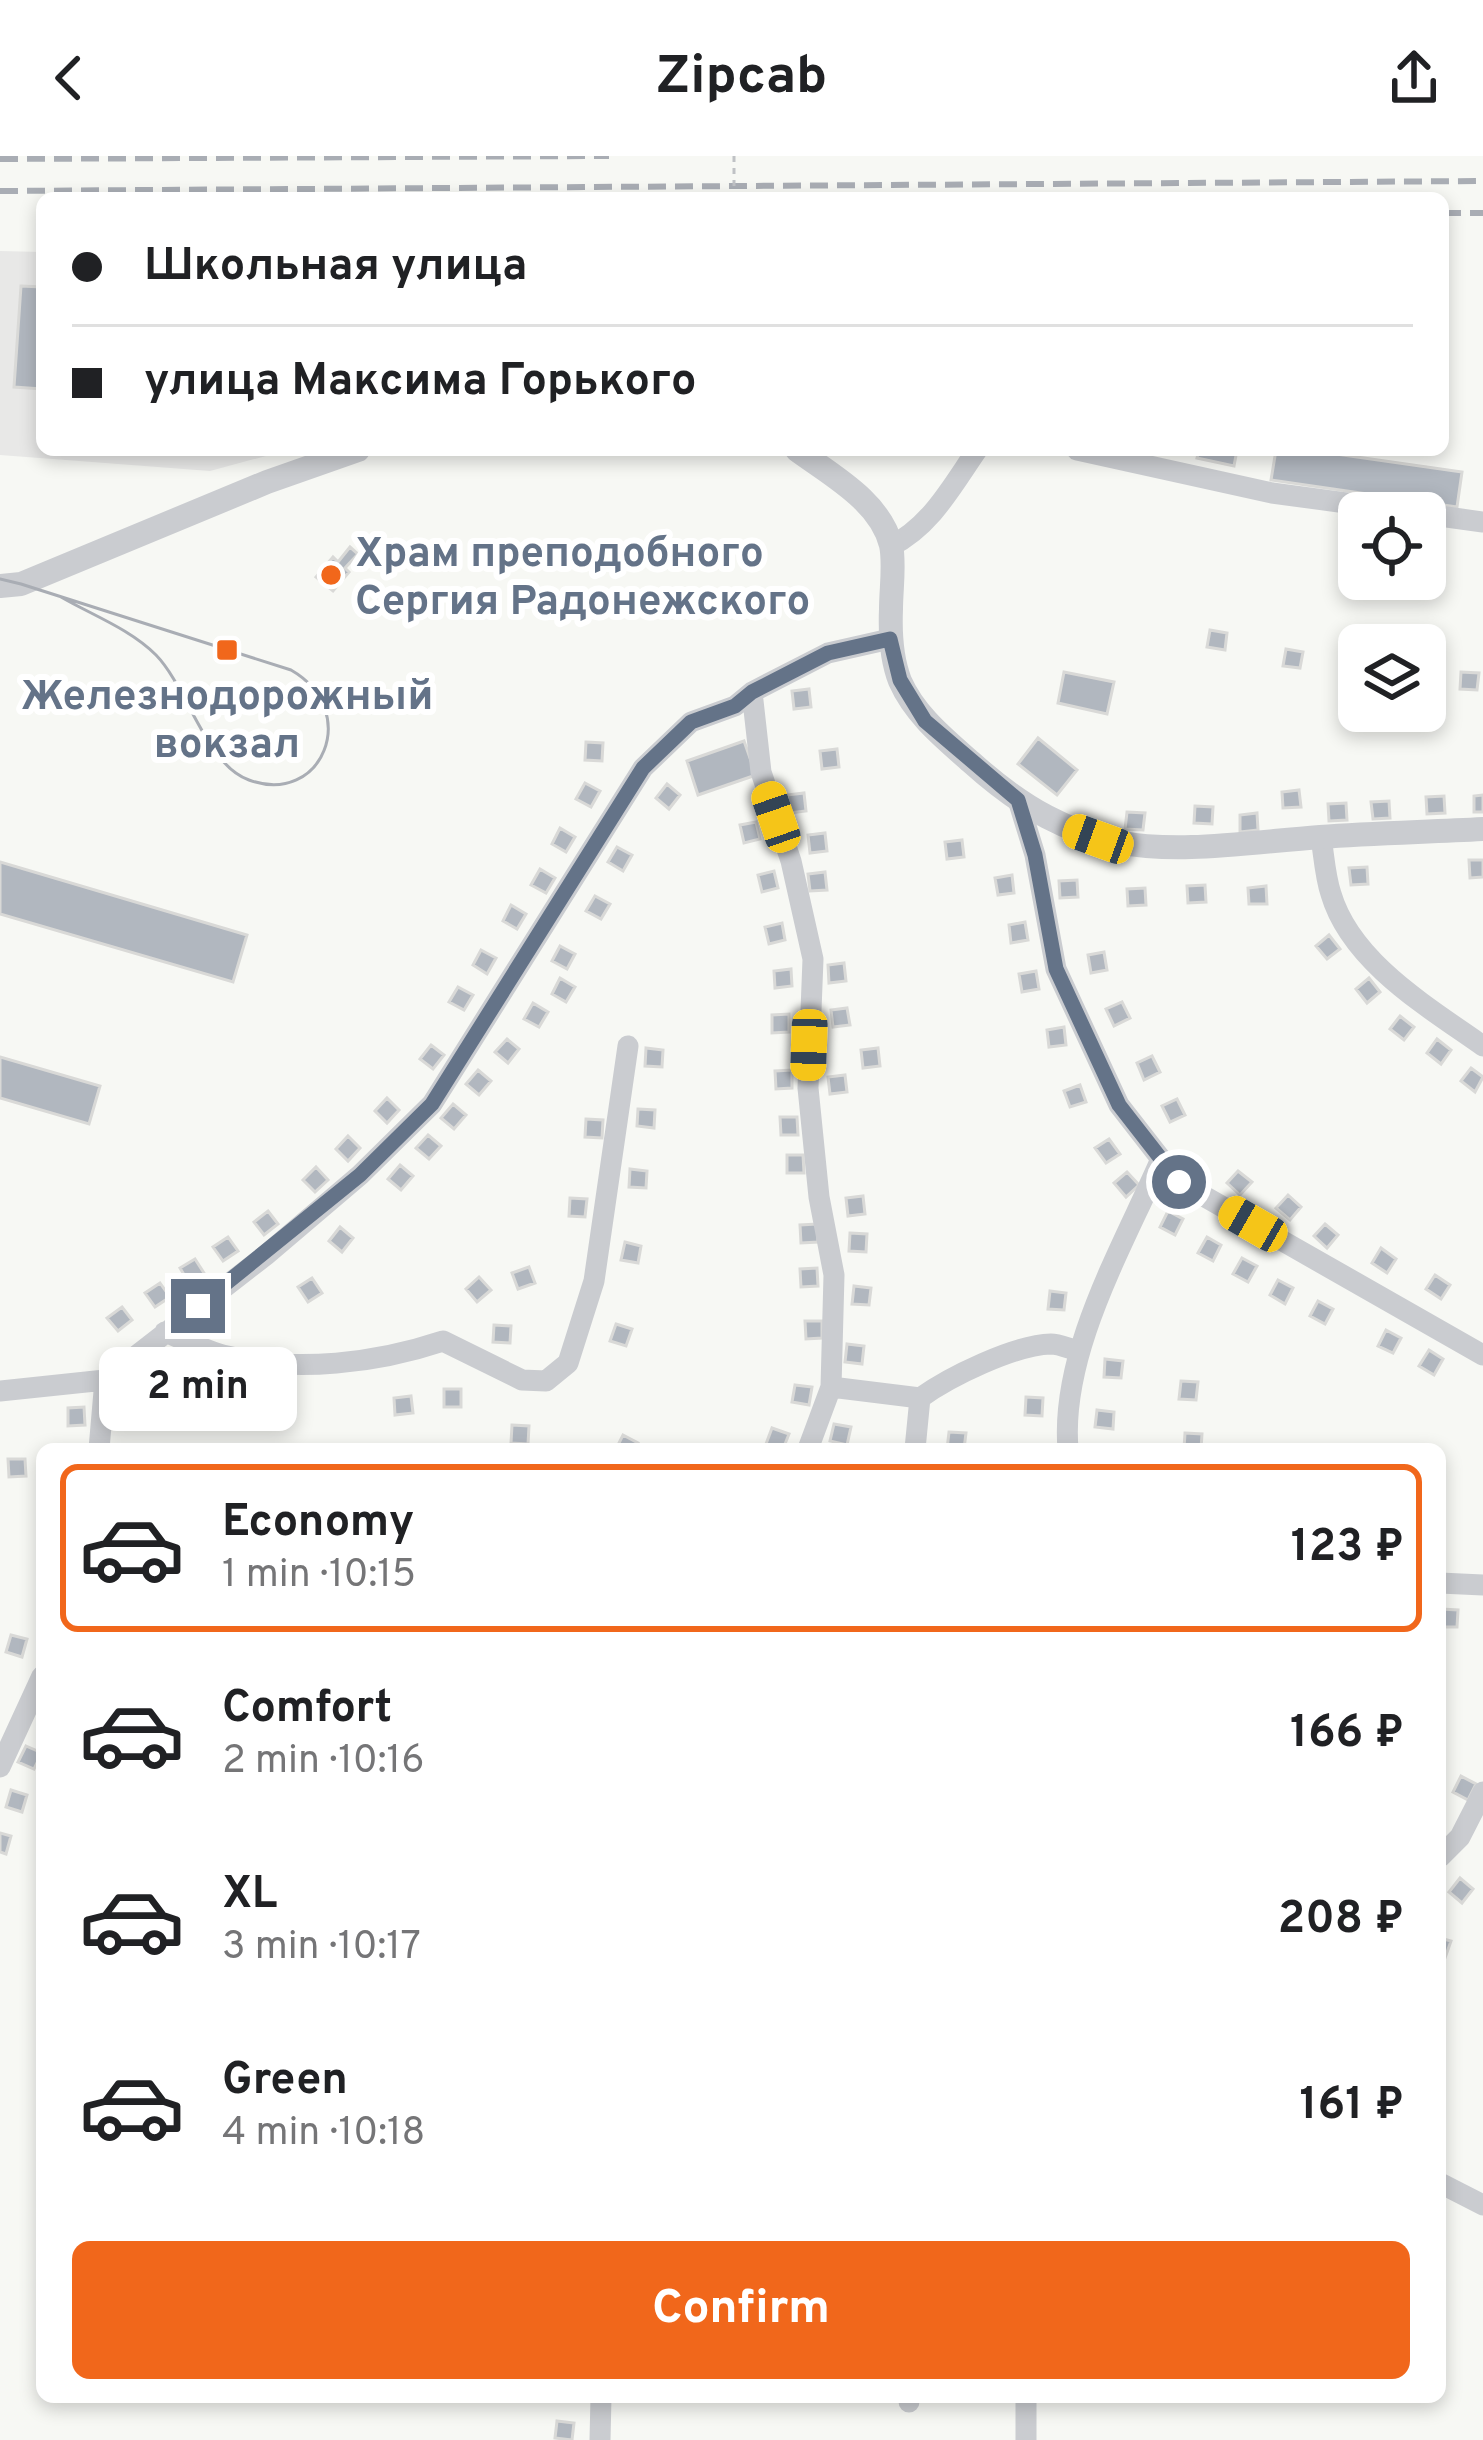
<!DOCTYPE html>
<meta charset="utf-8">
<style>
:root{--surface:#fff;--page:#f2f2f2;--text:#202124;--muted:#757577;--line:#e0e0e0;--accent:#f1671b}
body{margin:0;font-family:Overpass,sans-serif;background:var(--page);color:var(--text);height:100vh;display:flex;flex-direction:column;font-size:45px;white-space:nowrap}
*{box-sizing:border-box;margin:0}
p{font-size:39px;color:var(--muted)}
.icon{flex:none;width:66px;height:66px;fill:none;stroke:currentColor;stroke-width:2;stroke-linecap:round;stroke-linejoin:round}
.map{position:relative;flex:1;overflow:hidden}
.drawer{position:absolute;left:36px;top:1287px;width:1410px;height:960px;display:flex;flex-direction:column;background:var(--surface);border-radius:18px;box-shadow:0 6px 18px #0003}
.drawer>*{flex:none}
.guide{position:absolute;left:36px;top:36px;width:1413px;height:264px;border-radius:18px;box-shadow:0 6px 18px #0003;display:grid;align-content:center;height:264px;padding:0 36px;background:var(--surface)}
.buttons{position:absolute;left:1338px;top:336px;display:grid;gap:24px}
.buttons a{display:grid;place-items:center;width:108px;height:108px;border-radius:18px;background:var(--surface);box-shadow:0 6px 18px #0003;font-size:60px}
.end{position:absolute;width:54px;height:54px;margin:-27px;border:15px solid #647388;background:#fff;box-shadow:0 0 0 6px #fff}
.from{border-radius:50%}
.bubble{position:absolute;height:84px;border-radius:18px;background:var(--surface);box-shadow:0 6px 18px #0003;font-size:39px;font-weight:700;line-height:84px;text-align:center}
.car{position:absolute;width:36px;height:72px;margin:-36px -18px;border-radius:15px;box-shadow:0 0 9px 3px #0007;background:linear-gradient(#f5c518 24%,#345 0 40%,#f5c518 0 76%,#345 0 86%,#f5c518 0)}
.guide b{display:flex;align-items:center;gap:42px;height:114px;font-size:45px}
.guide b+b{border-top:3px solid var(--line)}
.guide i{width:30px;height:30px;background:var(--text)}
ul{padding:21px 0 0;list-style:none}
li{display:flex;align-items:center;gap:36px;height:168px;margin:0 24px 18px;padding:0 12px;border:6px solid transparent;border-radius:18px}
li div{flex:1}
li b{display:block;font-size:45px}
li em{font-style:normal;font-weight:700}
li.on{border-color:var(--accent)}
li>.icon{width:108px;height:108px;stroke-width:1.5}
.primary-button{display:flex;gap:24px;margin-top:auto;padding:24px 36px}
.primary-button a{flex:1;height:138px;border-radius:18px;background:var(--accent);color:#fff;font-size:48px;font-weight:700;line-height:138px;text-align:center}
header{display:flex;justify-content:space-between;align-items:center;height:156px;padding:0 36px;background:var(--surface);font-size:54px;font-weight:700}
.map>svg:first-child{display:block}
.built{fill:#e8e8e7}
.building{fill:#b1b7bf;stroke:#d9d9d7;stroke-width:3}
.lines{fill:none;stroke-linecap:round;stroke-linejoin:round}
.minor{stroke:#caccd0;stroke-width:21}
.tertiary{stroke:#caccd0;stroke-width:24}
.tram{stroke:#a9adb4;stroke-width:3}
.rail{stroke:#a9adb4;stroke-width:6;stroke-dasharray:18 9;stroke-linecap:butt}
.path-bridge{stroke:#c0c2c5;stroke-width:3;stroke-dasharray:6 6;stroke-linecap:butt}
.route{stroke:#647388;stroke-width:15}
.poi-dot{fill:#f1671b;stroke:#fff;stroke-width:4.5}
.labels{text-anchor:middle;stroke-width:12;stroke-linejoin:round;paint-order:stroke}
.poi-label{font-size:42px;font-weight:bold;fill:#647388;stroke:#fff;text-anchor:start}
</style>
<header><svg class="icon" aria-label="back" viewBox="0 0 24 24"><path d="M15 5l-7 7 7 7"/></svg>Zipcab<svg class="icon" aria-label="share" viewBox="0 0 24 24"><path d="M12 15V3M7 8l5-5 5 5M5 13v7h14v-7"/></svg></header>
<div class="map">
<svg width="1483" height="2284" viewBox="0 0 1483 2284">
<rect width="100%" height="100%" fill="#f7f8f4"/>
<!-- built -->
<path class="built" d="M0,95l42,1v198h246l-78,21 -210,-16z"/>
<!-- building -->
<path class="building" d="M21,130l21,1v102l-28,-2z
M1199,294h38l-3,16 -37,-8z
M1276,294h32l154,22 -5,35 -186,-27z
M350,391l8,7 -13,14 4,4 -16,19 -17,-14 17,-20 5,5z
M1210,474l17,3 -2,17 -18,-3z
M1286,493l17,3 -3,16 -17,-2z
M1064,516l50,10 -7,32 -49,-11z
M1461,516l18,1 -2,17 -17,-1z
M809,533l2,18 -17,2 -2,-18z
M1038,582l39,32 -20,25 -39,-31z
M744,585l12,34 -58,20 -11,-34z
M586,586l17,1 -1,18 -17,-1z
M837,593l2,18 -17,2 -2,-18z
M585,627l15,8 -9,16 -15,-8z
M667,628l13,11 -11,14 -13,-11z
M1299,634l2,17 -18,1 -1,-16z
M804,637l2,18 -17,2 -2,-18z
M1483,639v17h-9v-16z
M1444,640l1,17 -18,1 -1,-17z
M1389,645l1,17 -17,1 -2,-17z
M1346,647l1,17 -18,1 -1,-17z
M1195,650l18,1 -1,17 -18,-1z
M1127,656l18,1 -2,17 -18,-1z
M1257,657l1,17 -18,2v-17z
M756,666l4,17 -16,4 -4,-18z
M560,672l15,9 -9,15 -14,-8z
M825,677l2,18 -17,2 -2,-18z
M962,684l2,17 -17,2 -2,-17z
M617,691l15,8 -9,16 -15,-9z
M1469,704h14v17l-13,1z
M0,706l247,73 -14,47 -233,-68z
M1367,711l1,17 -17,1 -2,-17z
M540,713l15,9 -9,15 -15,-8z
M774,715l4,17 -16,4 -4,-17z
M825,716l2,18 -17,1 -2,-17z
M1012,719l2,18 -16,2 -3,-17z
M1077,724l1,17 -18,1 -1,-17z
M1205,729l1,17 -18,1 -1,-17z
M1266,730l1,18h-18l-1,-16z
M1145,732l1,17 -18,1 -1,-17z
M595,740l15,8 -9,15 -15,-8z
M511,749l15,9 -9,15 -14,-8z
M1025,766l3,18 -17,3 -2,-18z
M782,767l3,17 -16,4 -4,-17z
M1329,779l11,14 -13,10 -11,-13z
M560,790l15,8 -8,15 -15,-8z
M481,794l15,8 -9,16 -14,-9z
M1104,796l3,18 -16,3 -3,-18z
M844,807l2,18 -17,2 -1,-18z
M791,813l1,17 -17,2 -1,-17z
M1036,815l3,18 -17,3 -3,-18z
M560,822l15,9 -9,15 -14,-8z
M1369,822l11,14 -13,11 -11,-14z
M458,831l15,8 -9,15 -15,-8z
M1122,846l8,16 -16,8 -8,-17z
M533,847l15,9 -9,15 -15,-8z
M847,852l3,17 -17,2 -2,-17z
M789,858v18l-17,1v-18z
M1400,860l14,11 -10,13 -14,-11z
M1064,871l2,18 -17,2 -2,-17z
M507,883l12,10 -11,14 -13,-11z
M1437,883l14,11 -10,14 -14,-11z
M431,889l13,10 -11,14 -13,-10z
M646,892l17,2 -1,17 -17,-1z
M878,892l2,18 -17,2 -2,-18z
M1152,900l8,16 -16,8 -7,-17z
M0,901l100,29 -11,38 -89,-26z
M1471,912l12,9 -8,15 -14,-11z
M478,914l13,11 -12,14 -13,-11z
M792,914v18l-16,1 -1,-18z
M845,919l2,17 -17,2 -2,-17z
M1080,929l6,17 -16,5 -6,-16z
M387,942l12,12 -12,13 -12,-12z
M1177,943l8,16 -15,7 -8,-16z
M453,948l13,11 -12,14 -13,-11z
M638,953l17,1 -1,18 -17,-2z
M780,961h17l1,18h-17z
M586,963l17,1 -1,18 -17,-1z
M428,979l13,11 -12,13 -13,-11z
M348,980l12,12 -12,13 -12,-12z
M1109,983l11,15 -14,9 -11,-15z
M787,999h16l1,18h-17z
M400,1009l13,11 -12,14 -13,-11z
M316,1011l12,13 -13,12 -12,-12z
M630,1013l17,2 -1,17 -17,-1z
M1238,1015l14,11 -12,13 -13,-12z
M1127,1016l12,13 -13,12 -12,-14z
M1288,1039l13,12 -11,13 -14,-12z
M863,1040l2,18 -17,2 -2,-18z
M570,1042l17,1 -2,18 -16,-1z
M268,1055l10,13 -14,11 -10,-13z
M1168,1055l15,8 -8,16 -15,-8z
M817,1068l1,18 -17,1 -1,-18z
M1325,1068l13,11 -11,13 -13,-12z
M340,1071l13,11 -11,14 -13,-11z
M850,1077l17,1 -1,18 -17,-1z
M228,1081l10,14 -15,10 -10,-14z
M1207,1081l14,8 -8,16 -15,-8z
M625,1086l16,4 -3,17 -17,-3z
M1381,1092l15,11 -9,14 -15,-10z
M1242,1102l15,8 -9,16 -15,-8z
M195,1103l9,14 -15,10 -9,-15z
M529,1111l6,16 -17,6 -6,-16z
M817,1112l1,18 -17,1 -1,-18z
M1435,1119l15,10 -9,14 -15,-10z
M479,1121l12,13 -14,12 -11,-13z
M312,1122l10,15 -14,9 -10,-15z
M1278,1124l15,8 -8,16 -15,-9z
M160,1127l10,14 -15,10 -10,-14z
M854,1130l17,2 -2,17 -17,-1z
M1050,1135l16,2 -2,17 -16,-1z
M1318,1145l15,8 -8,15 -15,-8z
M122,1151l10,13 -14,11 -11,-13z
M805,1165h17v17l-16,1z
M616,1168l16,5 -6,17 -16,-5z
M494,1169l17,1 -1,17 -17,-1z
M1386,1174l15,8 -8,15 -15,-7z
M847,1188l17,2 -2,18 -17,-2z
M1429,1194l14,9 -9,16 -15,-9z
M1105,1203l18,2 -2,17 -17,-1z
M269,1221l16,3 -3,18 -17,-4z
M224,1224l17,3 -4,18 -17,-3z
M1181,1225l17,1 -2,18 -17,-1z
M795,1229l17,2 -3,18 -17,-3z
M444,1233h17v18h-17z
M176,1237v18l-17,1v-18z
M411,1240l2,17 -18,2 -1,-17z
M1026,1241l17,1 -1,18 -17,-1z
M84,1251l1,18 -17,1v-18z
M1097,1254l17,2 -1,17 -18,-2z
M834,1268l17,3 -4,18 -17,-4z
M512,1269l17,1 -1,18 -17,-1z
M772,1272l17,6 -6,15 -17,-5z
M949,1276l17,1 -2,16h-17z
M1185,1277l17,1 -1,15h-17z
M623,1279l15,8 -3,6h-19z
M8,1303h17l1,17 -17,1z
M1441,1453l17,1 -1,17h-17z
M11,1479l16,4 -5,18 -16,-5z
M26,1590l16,7 -8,16 -16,-7z
M1461,1620l15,8 -8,16 -15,-8z
M11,1634l16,5 -5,17 -16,-5z
M0,1677l11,3 -5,18 -6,-2z
M1460,1722l13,11 -11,14 -13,-11z
M1440,1782l11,3 -6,17 -5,-1z
M557,2265l17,2 -2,17 -17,-2z"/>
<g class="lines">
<!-- minor -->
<path class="minor" d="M1077,294l195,43 148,20
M1425,358l58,8
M891,390c40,-20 61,-60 86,-96
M752,536l9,80 30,89 22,98 -5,129 11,109 15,78 -3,112 -23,62
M1018,644l17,55 21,114 63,136 60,77 304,173
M1321,681c3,19 4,39 10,57 20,68 97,113 152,152
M165,1176c20,8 41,19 62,24 69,17 150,7 216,-15l79,39 24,1 22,-18 26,-82 34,-235
M105,1224l161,-125 94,-80 72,-71 211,-336 48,-46 44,-16 17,-14 76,-39 62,-14
M831,1231l89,11c29,-21 94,-53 131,-54 8,0 19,5 28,7
M0,1235l105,-11
M99,1293l6,-69
M915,1293l5,-51
M1068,1293c-8,-97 55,-202 93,-290
M1440,1427l43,2
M0,1611l42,-91
M1440,1701l20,-20 23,-45
M1440,2027l43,22
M909,2241v5
M1026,2241v43
M600,2284l1,-43"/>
<!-- tertiary -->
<path class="tertiary" d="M797,294c34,25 83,51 94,95 4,19 0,44 0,64 -1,24 0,49 9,72 15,34 44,57 71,81 121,109 201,87 349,75 54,-4 109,-5 163,-8
M0,430l21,-2 246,-102 91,-32"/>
<!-- tram -->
<path class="tram" d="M0,423l21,5 270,86c71,41 31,137 -42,110 -43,-15 -61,-92 -93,-125 -26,-26 -64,-40 -95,-58"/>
<!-- rail -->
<path class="rail" d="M0,3l609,-3
M0,35l1483,-10
M1443,57h40"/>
<!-- path-bridge -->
<path class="path-bridge" d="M734,0v42"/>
</g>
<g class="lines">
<!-- route -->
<path class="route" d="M198,1150l162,-131 72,-71 211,-336 48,-46 44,-16 17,-14 76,-39 62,-14 10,41 25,41 93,79 17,55 21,114 63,136 60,77"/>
</g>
<!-- markers -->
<g class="poi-dot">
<circle cx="331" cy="419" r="12"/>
<rect x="215" y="482" width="24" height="24" rx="6"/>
</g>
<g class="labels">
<!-- poi labels -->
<g class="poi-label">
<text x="355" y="410">Храм преподобного<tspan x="355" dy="48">Сергия Радонежского</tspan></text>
<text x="227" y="553" text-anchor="middle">Железнодорожный<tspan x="227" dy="48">вокзал</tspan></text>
</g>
</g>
</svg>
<div class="buttons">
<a><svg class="icon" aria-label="locate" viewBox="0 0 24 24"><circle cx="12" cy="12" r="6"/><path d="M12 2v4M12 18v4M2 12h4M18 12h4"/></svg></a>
<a><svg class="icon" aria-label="layers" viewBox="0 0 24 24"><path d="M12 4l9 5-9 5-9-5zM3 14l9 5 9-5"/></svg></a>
</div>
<i class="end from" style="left:1179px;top:1026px"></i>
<i class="end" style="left:198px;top:1150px"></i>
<div class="bubble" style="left:99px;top:1191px;width:198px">2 min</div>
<i class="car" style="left:776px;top:661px;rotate:341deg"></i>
<i class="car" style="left:1098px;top:683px;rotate:290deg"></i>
<i class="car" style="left:809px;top:889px;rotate:182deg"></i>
<i class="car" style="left:1253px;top:1068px;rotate:300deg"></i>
<div class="guide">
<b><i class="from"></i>Школьная улица</b>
<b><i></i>улица Максима Горького</b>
</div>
<section class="drawer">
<ul>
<li class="on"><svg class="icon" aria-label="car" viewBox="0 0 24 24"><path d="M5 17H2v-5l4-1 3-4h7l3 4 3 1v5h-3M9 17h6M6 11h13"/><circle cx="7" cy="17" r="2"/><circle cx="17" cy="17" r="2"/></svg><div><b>Economy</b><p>1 min · 10:15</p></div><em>123 ₽</em></li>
<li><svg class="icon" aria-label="car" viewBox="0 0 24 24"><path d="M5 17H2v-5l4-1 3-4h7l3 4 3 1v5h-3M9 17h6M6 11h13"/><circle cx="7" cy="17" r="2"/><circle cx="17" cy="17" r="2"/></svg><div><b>Comfort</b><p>2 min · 10:16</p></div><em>166 ₽</em></li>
<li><svg class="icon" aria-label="car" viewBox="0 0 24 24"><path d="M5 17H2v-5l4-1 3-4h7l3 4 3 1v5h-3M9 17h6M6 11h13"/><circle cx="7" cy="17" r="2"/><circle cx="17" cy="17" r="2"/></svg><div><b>XL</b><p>3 min · 10:17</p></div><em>208 ₽</em></li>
<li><svg class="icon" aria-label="car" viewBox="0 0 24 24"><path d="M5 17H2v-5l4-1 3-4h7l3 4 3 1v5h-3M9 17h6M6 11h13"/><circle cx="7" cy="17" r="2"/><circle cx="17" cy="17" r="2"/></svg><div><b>Green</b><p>4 min · 10:18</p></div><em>161 ₽</em></li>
</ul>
<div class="primary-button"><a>Confirm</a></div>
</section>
</div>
